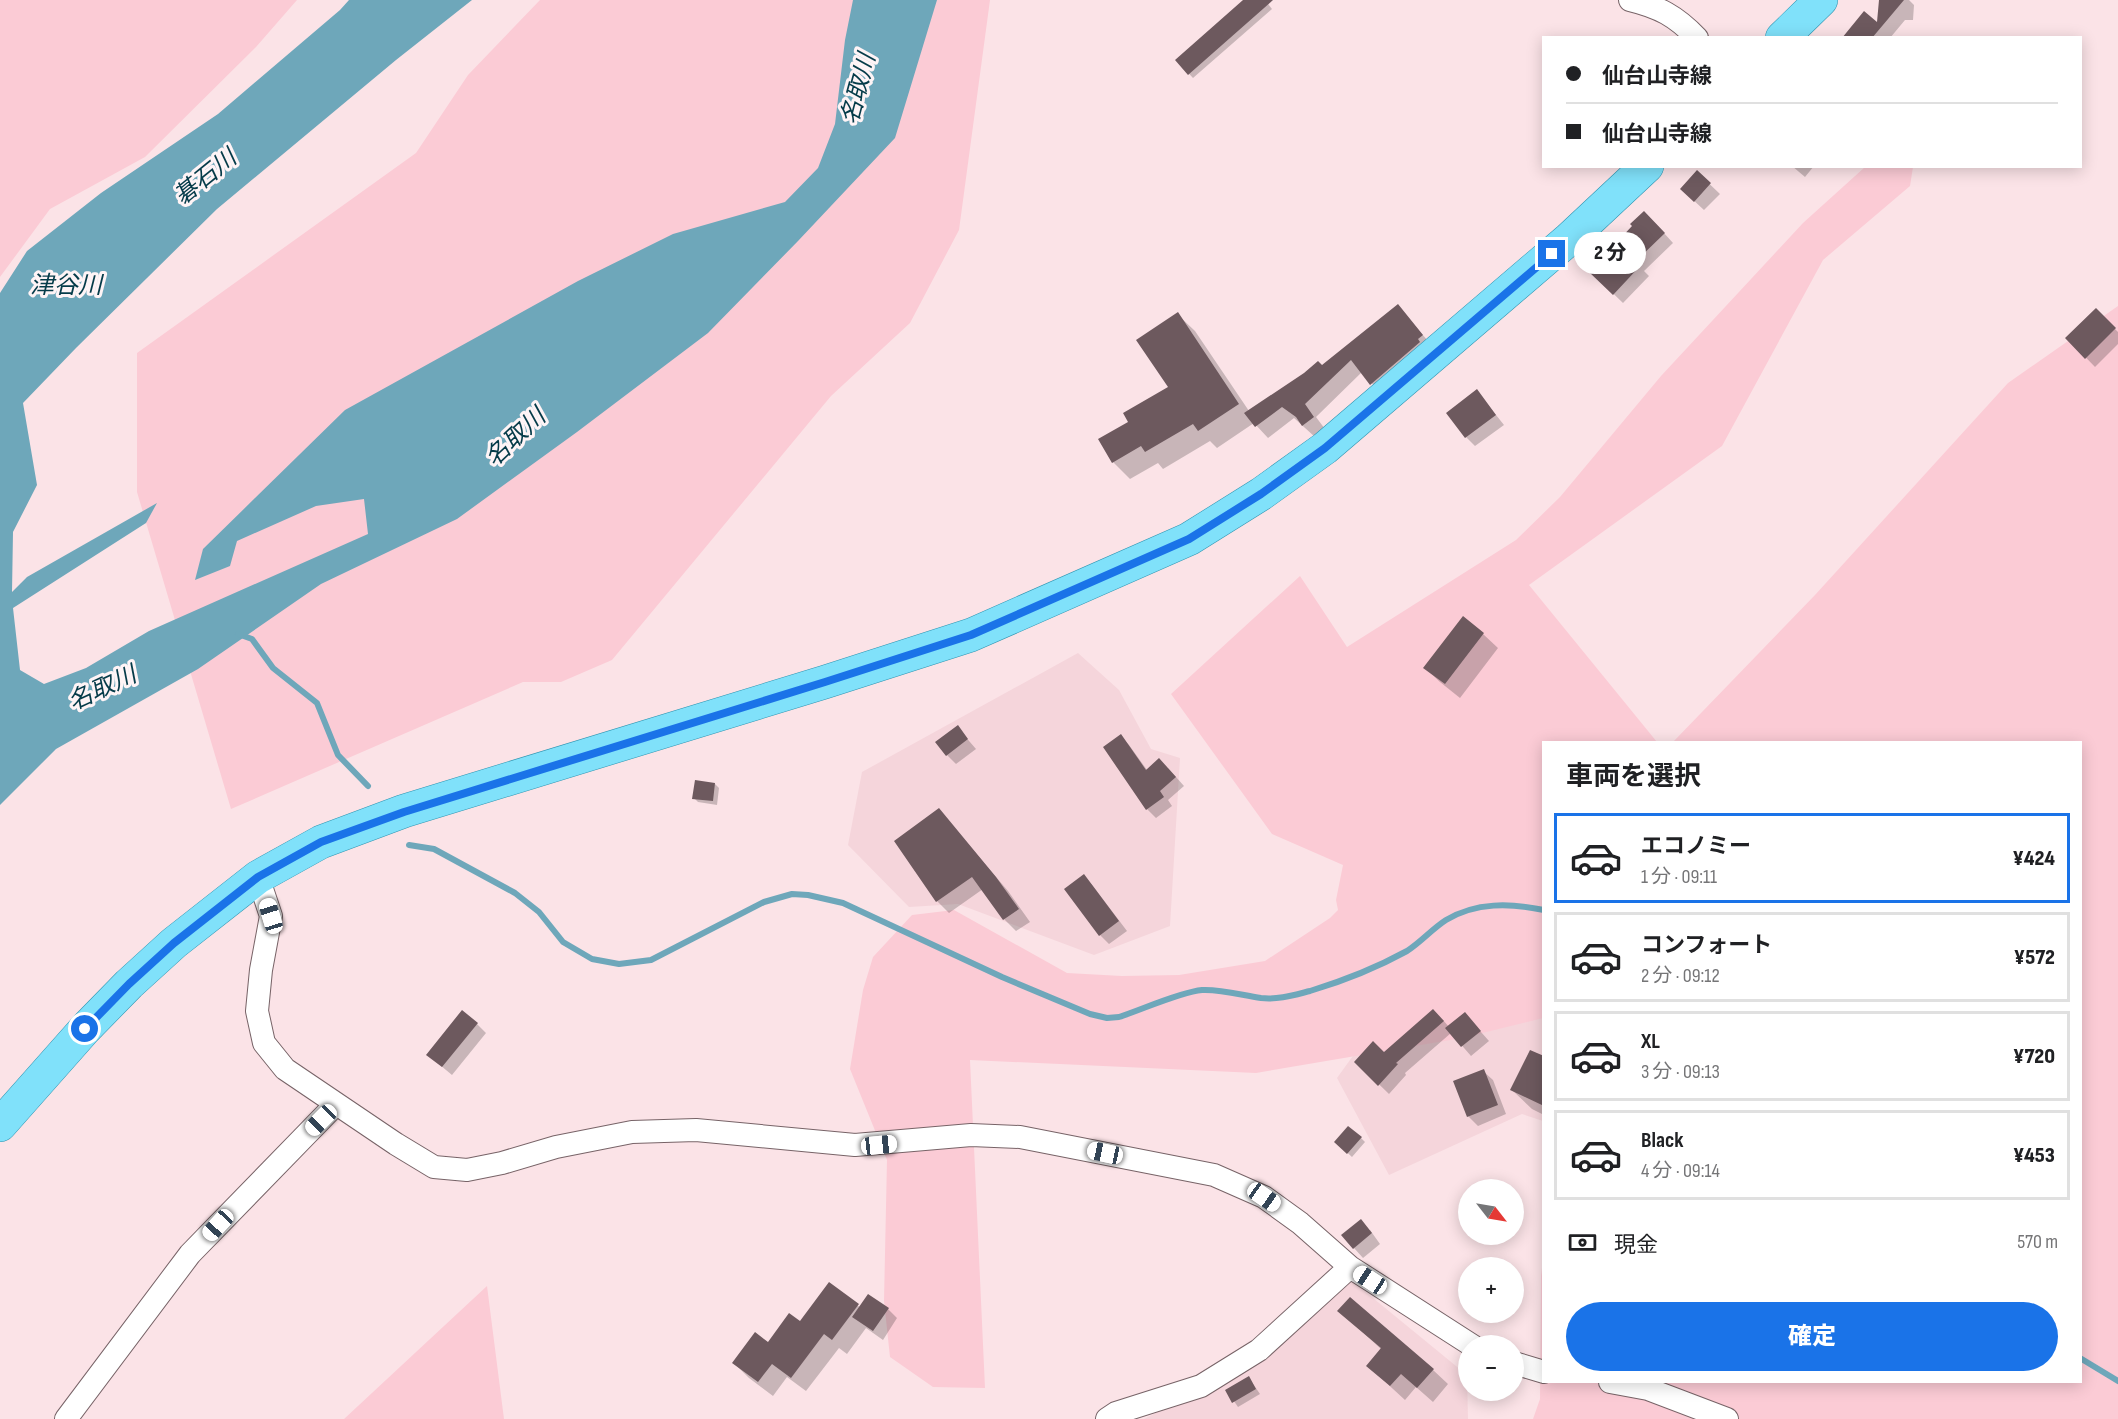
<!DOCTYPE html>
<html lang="ja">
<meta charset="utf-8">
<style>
:root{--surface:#fff;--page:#f2f2f2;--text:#202124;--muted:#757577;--line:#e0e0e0;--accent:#1a73e8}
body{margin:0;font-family:"Sofia Sans Condensed","Noto Sans JP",sans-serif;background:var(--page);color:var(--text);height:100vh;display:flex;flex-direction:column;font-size:22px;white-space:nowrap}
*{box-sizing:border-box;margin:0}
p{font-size:20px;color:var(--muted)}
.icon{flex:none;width:33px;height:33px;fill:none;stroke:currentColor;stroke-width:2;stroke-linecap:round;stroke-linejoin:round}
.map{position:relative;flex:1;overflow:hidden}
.drawer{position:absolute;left:1542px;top:741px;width:540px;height:642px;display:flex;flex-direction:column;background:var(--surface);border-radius:0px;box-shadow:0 3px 15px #0003}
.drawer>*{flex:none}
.guide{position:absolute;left:1542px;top:36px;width:540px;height:132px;border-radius:0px;box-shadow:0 3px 15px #0003;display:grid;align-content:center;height:132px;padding:0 24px;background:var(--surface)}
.needle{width:39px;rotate:121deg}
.fabs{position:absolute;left:1458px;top:1179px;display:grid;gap:12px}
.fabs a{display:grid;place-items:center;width:66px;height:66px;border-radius:50%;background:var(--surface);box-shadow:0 3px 15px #0003;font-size:30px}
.end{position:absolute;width:27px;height:27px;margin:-14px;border:8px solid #1a73e8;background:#fff;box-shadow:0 0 0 3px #fff}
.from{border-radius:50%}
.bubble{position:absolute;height:42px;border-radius:21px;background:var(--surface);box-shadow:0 3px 15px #0003;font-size:20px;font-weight:800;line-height:42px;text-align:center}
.car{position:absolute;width:18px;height:36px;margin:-18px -9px;border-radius:8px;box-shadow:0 0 4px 2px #0007;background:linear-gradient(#fff 24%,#345 0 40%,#fff 0 76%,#345 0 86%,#fff 0)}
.guide b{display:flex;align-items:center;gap:21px;height:57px;font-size:22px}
.guide b+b{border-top:2px solid var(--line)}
.guide i{width:15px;height:15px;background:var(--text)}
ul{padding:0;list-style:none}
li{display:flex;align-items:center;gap:18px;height:90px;margin:0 12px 9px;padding:0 12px;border:3px solid var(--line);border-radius:0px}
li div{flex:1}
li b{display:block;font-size:22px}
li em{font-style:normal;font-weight:800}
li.active{border-color:var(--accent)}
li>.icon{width:54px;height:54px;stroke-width:1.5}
h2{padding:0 24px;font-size:27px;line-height:72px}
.pay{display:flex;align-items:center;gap:15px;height:66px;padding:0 24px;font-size:22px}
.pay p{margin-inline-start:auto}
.button{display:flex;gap:12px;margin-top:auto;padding:12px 24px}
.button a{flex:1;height:69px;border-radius:36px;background:var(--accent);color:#fff;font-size:24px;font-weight:800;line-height:69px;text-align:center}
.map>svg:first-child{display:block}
.built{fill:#f5d5db}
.green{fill:#fbcbd5}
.water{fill:#6ea7ba}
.shadow{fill:#0003}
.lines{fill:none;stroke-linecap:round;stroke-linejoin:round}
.stream{stroke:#6ea7ba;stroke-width:6}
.building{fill:#6d595e}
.minor-casing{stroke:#776367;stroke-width:24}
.primary-casing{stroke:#2e94b0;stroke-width:34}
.minor{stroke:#fff;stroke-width:22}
.primary{stroke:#80e1fa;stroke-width:33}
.route{stroke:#1a73e8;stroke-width:8}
.labels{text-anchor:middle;stroke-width:6;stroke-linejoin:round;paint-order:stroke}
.water-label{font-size:24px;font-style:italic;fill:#053b49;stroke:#fef4f6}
</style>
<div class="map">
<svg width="2118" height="1419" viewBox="0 0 2118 1419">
<rect width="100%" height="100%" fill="#fbe3e7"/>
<!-- built -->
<path class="built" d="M1078,653l41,37 32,59 29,9 -10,168 -76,29 -136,-51 -49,3 -61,-62 14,-73z
M1543,1008v113l-21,-7 -133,61 -52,-97 31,-43z
M1351,1280l116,95 1,44h-324l118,-60z"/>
<!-- green -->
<path class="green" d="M0,0h297l-41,47 -111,110 -95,52 -50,68z
M540,0h450l-31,230 -49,93 -79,73 -219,264 -51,22h-38l-292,127 -94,-317v-139l279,-200 52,-78z
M1865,167h48l-3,19 -87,74 -101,186 -193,139 128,157h-113l-1,276 -81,20 -206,35 -286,-13 15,328 -52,-1 -43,-30 -6,-56 3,-141 -37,-91 13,-79 10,-33 39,-42 42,-5 113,63 55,3 57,-1 86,-14 65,-43 8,-8 -2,-10 7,-35 -71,-31 -101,-140 129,-118 47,71 169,-107 44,-43 101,-121 142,-153z
M2118,306v1113h-585l7,-20 1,-123 2,-16 1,122h536v-640h-407l142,-147 193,-212z
M487,1286l17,133h-160z"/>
<!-- water -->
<path class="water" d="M349,0h123l-76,60 -179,149 -141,139 -53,55 14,82 -24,47 -1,60 15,-15 130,-74 -11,20 -133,85 7,62 24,14 42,-16 63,-37 219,-97 -4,-35 -48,7 -79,35 -7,25 -35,14 8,-31 142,-139 233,-129 95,-47 112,-32 33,-34 17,-44 10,-84 8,-40h84l-42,138 -97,103 -90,92 -131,99 -120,87 -136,65 -123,85 -142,80 -56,56v-512l27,-42 74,-58 117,-79 122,-104z"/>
<!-- shadow -->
<path class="shadow" d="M1245,0h20l7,9 -79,69 -16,-17z
M1880,0h29l5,5 -1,15h-8l-15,18h-46l34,-13z
M1792,166h22l-9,11z
M1697,172l23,22 -16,16 -13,-12z
M1654,222l19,21 -29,28 5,5 -26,27 -32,-31z
M1398,306l36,42 -51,48 -21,-24 -46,45 9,12 -10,8 -21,-19 -26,20 -14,-15 -37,25 -7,-7 -47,28 -5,-6 -28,16 -17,-17 17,-40 40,-34 7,-74 18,17 54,80 73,-44z
M2096,310l22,22v12l-23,23 -28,-29z
M1477,391l27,34 -29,21 -9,-9z
M1483,634l15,14 -38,50 -20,-16 -15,-14z
M957,727l19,22 -20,15 -9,-9z
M1121,736l8,9 18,25 21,-2 16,18 -16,14 4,6 -16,12 -9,-9z
M715,784l4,4 -2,17 -19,-3 -4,-4z
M939,810l69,81 22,31 -14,9 -12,-12 -21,-30 -34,24 -12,-12z
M1084,876l9,10 34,45 -18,13 -9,-9z
M1465,1014l24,27 -18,15 -20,-23 -46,40 1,2 -17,19 -33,-32 28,-8 59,-34 6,7z
M477,1024l9,9 -34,42 -24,-20z
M1544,1058v57l-12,-6 -20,-19z
M1483,1071l10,9 13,34 -28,12 -10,-10z
M1361,1138l4,4 -13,15 -12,-11z
M1370,1230l10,14 -17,14 -9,-10z
M829,1284l32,24 27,1 9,9 -14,22 -17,-12 -19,26 -8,-6 -33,43 -19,-14 -14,19 -24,-18 -15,-15 67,-40z
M1340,1311l93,59 15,14 -15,18 -17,-15 -11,13 -37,-34 14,-16z
M1249,1378l11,16 -22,13 -11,-16z"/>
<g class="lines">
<!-- stream -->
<path class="stream" d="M238,634l14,5 21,29 44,35 21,52 30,31
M409,845l25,4 81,44 24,19 24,30 29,17 27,5 32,-4 113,-58 28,-8 16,1 35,8 159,74 88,37 17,4 12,-1c22,-7 61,-25 83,-27 19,-1 39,5 59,8 17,2 33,-3 49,-7 33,-10 66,-23 97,-40 14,-9 25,-22 39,-31 30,-18 64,-17 98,-10
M2080,1358l38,23"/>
</g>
<!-- building -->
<path class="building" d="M1243,0h30l-85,75 -13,-15z
M1879,0h25l-32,38h-30l22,-27 13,11z
M1697,170l14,13 -17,19 -14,-13z
M1644,211l21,22 -29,28 5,4 -28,30 -24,-23 43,-46 -2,-2z
M1398,304l25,31 -5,4 2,3 -50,43 -19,-25 -46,44 9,13 -12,9 -6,-9 -14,-10 -27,20 -11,-14 60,-40 14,-12 4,4z
M2096,308l20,20 -31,31 -20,-21z
M1178,312l61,92 -41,27 -5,-7 -48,28 -4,-6 -29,17 -14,-24 30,-17 -5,-9 45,-26 -32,-47z
M1477,389l19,26 -31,23 -19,-25z
M1463,616l21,17 -39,51 -22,-16z
M958,725l10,14 -22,17 -11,-14z
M1121,734l25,36 13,-12 17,19 -16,14 4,6 -18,13 -43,-63z
M695,780l20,3 -2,18 -21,-2z
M939,808l57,69 23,32 -16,11 -31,-43 -36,25 -42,-61z
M1084,874l35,47 -20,15 -35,-47z
M1433,1009l11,12 -48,42 2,1 -20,22 -24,-24 19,-21 11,11z
M462,1010l16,13 -36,44 -16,-12z
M1465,1012l16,19 -20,16 -16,-19z
M1530,1050l14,6v50l-34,-16z
M1484,1069l14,36 -31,12 -14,-36z
M1348,1126l14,11 -15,17 -13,-12z
M1361,1219l11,14 -19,16 -12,-14z
M829,1282l30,22 -27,36 -8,-6 -33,44 -19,-14 -14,18 -26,-19 23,-31 13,10 21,-29 11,8z
M868,1294l21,14 -16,23 -21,-14z
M1350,1297l84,72 -17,19 -16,-14 -11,12 -24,-20 15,-18 -44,-37z
M1249,1376l7,13 -24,14 -7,-13z"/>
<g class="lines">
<!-- minor casing -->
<g class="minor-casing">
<path id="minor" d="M1630,0c29,7 46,16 67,38
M258,877l13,39 -10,54 -4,41 7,32 21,26 111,75 38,23 33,3 35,-7 54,-16 76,-15 64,-2 159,15 116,-10 49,2 194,38 50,22 36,26 50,44 123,79
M1514,1363l30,9
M1610,1382l38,7 79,30
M66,1419l124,-165 146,-150
M1107,1419l9,-6 85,-27 58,-36 91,-83"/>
</g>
<!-- primary casing -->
<g class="primary-casing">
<path id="primary" d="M1782,38l39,-38
M0,1125l85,-96 44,-45 45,-41 84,-66 63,-35 83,-31 421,-129 146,-47 218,-96 72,-45 64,-46 244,-209 78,-73"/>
</g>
<!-- minor -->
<use href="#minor" class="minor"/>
<!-- primary -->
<use href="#primary" class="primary"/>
</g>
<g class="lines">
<!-- route -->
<path class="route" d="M85,1029l44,-45 45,-41 84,-66 63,-35 83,-30 421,-130 146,-47 218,-96 72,-45 64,-46 227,-194"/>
</g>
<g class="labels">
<!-- water labels -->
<g class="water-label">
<text transform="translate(858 89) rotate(-75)" y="8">名取川</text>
<text transform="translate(205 177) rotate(-39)" y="8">碁石川</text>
<text x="66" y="293">津谷川</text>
<text transform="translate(515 437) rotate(-43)" y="8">名取川</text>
<text transform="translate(102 688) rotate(-25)" y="8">名取川</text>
</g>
</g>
</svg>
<div class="fabs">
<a><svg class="needle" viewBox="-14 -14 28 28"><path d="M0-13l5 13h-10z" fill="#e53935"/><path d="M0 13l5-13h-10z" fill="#757577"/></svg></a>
<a>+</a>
<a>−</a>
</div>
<i class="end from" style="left:85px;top:1029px"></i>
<i class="end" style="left:1552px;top:254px"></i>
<div class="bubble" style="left:1574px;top:232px;width:72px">2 分</div>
<i class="car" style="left:271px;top:916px;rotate:343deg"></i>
<i class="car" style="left:321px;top:1120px;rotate:225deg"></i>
<i class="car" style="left:879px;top:1145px;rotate:84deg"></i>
<i class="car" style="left:1105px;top:1153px;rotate:282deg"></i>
<i class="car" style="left:1264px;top:1197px;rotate:125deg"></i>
<i class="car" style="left:218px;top:1225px;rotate:223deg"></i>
<i class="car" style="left:1370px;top:1280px;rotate:303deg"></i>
<div class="guide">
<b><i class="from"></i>仙台山寺線</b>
<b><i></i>仙台山寺線</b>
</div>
<section class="drawer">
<h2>車両を選択</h2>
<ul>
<li class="active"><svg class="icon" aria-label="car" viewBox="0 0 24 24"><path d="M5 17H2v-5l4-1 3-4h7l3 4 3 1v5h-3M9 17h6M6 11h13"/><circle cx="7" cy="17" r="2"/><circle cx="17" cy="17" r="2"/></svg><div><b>エコノミー</b><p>1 分 · 09:11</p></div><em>¥424</em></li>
<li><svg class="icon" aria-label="car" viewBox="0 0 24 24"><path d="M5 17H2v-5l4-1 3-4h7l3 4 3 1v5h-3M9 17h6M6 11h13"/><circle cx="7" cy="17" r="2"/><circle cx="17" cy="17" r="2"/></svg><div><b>コンフォート</b><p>2 分 · 09:12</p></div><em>¥572</em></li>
<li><svg class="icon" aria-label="car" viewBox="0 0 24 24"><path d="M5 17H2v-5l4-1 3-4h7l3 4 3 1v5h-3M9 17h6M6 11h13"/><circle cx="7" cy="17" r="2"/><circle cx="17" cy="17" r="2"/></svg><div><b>XL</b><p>3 分 · 09:13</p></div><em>¥720</em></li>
<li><svg class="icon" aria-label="car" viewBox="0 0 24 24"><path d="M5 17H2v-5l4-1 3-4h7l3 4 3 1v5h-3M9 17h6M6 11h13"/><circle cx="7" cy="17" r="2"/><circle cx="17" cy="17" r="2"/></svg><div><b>Black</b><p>4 分 · 09:14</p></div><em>¥453</em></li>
</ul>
<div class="pay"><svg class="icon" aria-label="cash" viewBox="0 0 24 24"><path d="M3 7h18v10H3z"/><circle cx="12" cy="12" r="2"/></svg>現金<p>570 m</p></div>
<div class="button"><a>確定</a></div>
</section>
</div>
